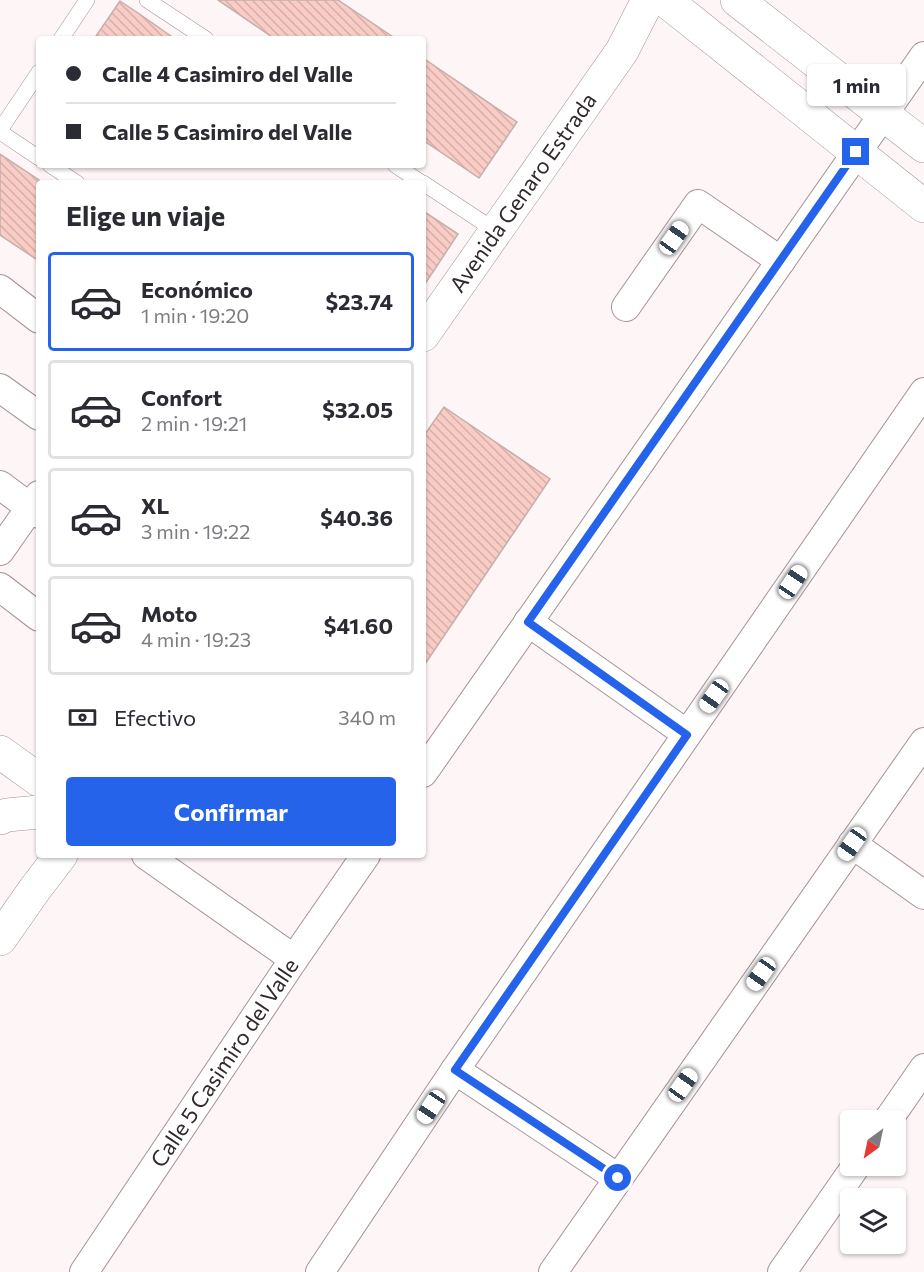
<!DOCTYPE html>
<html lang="es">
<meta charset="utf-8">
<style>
:root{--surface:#fff;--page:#f2f2f3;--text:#2b2b33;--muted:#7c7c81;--line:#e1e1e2;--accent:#2563eb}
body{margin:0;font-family:Commissioner,sans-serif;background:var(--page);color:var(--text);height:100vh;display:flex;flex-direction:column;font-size:22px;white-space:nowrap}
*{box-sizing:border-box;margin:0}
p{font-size:20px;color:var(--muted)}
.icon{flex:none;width:33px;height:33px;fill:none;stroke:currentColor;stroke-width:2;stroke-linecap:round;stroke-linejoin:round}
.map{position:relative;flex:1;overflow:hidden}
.details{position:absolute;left:36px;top:180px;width:390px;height:678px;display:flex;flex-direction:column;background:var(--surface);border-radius:6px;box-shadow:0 2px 4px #0004}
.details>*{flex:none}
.top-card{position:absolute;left:36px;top:36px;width:390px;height:132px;border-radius:6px;box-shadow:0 2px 4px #0004;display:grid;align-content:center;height:132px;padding:0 30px;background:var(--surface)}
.needle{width:39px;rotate:213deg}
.controls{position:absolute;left:840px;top:1110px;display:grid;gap:12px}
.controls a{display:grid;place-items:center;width:66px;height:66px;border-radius:6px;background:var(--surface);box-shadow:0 2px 4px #0004;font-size:30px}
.end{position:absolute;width:27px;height:27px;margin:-14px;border:8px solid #2563eb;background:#fff;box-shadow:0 0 0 3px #fff}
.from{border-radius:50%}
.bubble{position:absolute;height:42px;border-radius:6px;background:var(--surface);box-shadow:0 2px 4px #0004;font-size:20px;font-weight:700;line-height:42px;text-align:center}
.car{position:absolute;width:18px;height:36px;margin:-18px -9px;border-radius:8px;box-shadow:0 0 4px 2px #0007;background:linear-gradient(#fff 24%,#345 0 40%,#fff 0 76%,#345 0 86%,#fff 0)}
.top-card b{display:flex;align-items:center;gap:21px;height:57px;font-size:22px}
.top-card b+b{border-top:2px solid var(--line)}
.top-card i{width:15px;height:15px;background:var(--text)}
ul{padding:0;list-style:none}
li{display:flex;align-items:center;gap:18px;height:99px;margin:0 12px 9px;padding:0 18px;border:3px solid var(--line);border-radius:6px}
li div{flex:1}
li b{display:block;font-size:22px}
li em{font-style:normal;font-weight:700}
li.selected{border-color:var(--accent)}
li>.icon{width:54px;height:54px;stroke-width:1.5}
h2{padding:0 30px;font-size:27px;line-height:72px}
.pay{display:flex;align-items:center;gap:15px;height:66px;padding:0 30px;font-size:22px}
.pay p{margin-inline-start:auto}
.button{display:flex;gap:12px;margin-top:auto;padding:12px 30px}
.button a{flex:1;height:69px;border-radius:6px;background:var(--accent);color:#fff;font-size:24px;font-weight:700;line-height:69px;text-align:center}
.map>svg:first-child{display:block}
.building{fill:url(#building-back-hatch);stroke:#c5afac;stroke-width:1.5}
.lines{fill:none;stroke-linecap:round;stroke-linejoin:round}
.service-casing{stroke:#a69195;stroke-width:16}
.minor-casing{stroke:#a69195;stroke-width:30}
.tertiary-casing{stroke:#a69195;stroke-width:34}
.service{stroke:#fff;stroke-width:15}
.minor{stroke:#fff;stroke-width:28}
.tertiary{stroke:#fff;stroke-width:33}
.route{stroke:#2563eb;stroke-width:8}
.labels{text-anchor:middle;stroke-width:5;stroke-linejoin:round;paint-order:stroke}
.street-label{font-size:22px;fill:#31292a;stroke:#fff}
</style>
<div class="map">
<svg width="924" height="1272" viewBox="0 0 924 1272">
<defs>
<pattern id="building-back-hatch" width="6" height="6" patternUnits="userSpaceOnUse" patternTransform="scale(1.5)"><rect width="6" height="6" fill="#f9ccc5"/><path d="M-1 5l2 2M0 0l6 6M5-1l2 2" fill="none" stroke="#d6afa9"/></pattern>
</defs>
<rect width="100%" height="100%" fill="#fef5f6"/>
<!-- building -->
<path class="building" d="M218,0h120l58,39h-121z
M120,1l21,14 34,24h-81z
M423,58l94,64 -38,56 -56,-38z
M0,154l39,26v81l-39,-26z
M423,211l35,23 -35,53z
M444,407l106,72 -127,188v-230z"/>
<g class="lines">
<!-- service casing -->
<g class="service-casing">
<path id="service" d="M147,0l59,39
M61,39l26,-39
M0,130l39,-58
M0,132l39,26
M50,165l27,18
M395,165l27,18
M423,183l73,48"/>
</g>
<!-- minor casing -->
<g class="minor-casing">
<g id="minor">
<path d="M0,289l39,30"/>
<path d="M626,307l72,-103 83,57"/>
<path d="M0,388l39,28"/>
<path d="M0,485l39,29"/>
<path d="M0,551l39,-56"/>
<path d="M0,587l39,30"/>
<path d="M528,622l159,112"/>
<path d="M423,773l501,-717"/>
<path d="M852,844l72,51"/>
<path d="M146,855l148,104"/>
<path d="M455,1070l163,108"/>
<path d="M888,1120l36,-52"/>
<path id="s1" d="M84,1272l210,-313 72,-104"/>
<path d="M320,1272l135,-202 469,-678"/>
<path d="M553,1272l371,-530"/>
<path d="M782,1272l74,-106"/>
</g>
</g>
<!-- tertiary casing -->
<g class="tertiary-casing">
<g id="tertiary">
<path d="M665,0l259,206"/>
<path d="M737,0l187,146"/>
<path id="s2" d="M423,335l199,-284 26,-51"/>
<path d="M0,752l39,28"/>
<path d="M0,818l7,-3 32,-3"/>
<path d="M0,939l35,-50 26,-34"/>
</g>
</g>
<!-- service -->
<use href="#service" class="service"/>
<!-- minor -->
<use href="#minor" class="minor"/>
<!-- tertiary -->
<use href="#tertiary" class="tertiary"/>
</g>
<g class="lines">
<!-- route -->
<path class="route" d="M618,1178l-163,-108 232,-335 -159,-113 328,-470"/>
</g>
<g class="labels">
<!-- street labels -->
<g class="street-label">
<text dy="8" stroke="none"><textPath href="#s2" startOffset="174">Avenida Genaro Estrada</textPath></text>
<text dy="8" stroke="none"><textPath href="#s1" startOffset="252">Calle 5 Casimiro del Valle</textPath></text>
</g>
</g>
</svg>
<div class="controls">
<a><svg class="needle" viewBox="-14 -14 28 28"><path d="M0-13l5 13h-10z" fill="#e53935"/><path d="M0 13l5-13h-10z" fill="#7c7c81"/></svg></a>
<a><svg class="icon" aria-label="layers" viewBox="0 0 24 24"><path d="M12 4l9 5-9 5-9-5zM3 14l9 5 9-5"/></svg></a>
</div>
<i class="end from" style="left:618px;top:1178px"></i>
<i class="end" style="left:856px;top:152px"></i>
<div class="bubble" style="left:807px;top:64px;width:99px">1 min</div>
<i class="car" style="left:674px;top:238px;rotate:35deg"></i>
<i class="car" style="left:793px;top:582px;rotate:34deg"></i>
<i class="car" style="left:714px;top:696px;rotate:215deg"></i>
<i class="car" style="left:852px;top:844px;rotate:215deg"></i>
<i class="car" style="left:761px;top:974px;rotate:215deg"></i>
<i class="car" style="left:683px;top:1085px;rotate:35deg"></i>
<i class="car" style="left:431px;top:1107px;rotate:214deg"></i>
<div class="top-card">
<b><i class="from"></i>Calle 4 Casimiro del Valle</b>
<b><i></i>Calle 5 Casimiro del Valle</b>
</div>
<section class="details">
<h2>Elige un viaje</h2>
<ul>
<li class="selected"><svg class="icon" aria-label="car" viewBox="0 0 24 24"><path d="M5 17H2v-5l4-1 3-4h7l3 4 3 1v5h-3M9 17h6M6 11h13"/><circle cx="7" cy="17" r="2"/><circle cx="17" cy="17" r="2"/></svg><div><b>Económico</b><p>1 min · 19:20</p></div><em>$23.74</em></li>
<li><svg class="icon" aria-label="car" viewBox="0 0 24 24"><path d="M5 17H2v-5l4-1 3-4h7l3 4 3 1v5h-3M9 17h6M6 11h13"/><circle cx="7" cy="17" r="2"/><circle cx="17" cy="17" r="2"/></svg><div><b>Confort</b><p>2 min · 19:21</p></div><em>$32.05</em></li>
<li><svg class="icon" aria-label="car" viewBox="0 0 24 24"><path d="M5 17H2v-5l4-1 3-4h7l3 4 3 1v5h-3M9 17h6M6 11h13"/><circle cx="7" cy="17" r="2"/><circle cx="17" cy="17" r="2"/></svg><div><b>XL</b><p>3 min · 19:22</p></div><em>$40.36</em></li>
<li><svg class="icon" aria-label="car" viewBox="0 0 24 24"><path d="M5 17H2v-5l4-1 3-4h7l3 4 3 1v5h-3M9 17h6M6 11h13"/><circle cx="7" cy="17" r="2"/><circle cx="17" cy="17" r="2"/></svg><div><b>Moto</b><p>4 min · 19:23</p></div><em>$41.60</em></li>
</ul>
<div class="pay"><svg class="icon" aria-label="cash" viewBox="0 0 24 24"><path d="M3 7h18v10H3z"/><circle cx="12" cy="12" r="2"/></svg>Efectivo<p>340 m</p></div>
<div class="button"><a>Confirmar</a></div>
</section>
</div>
